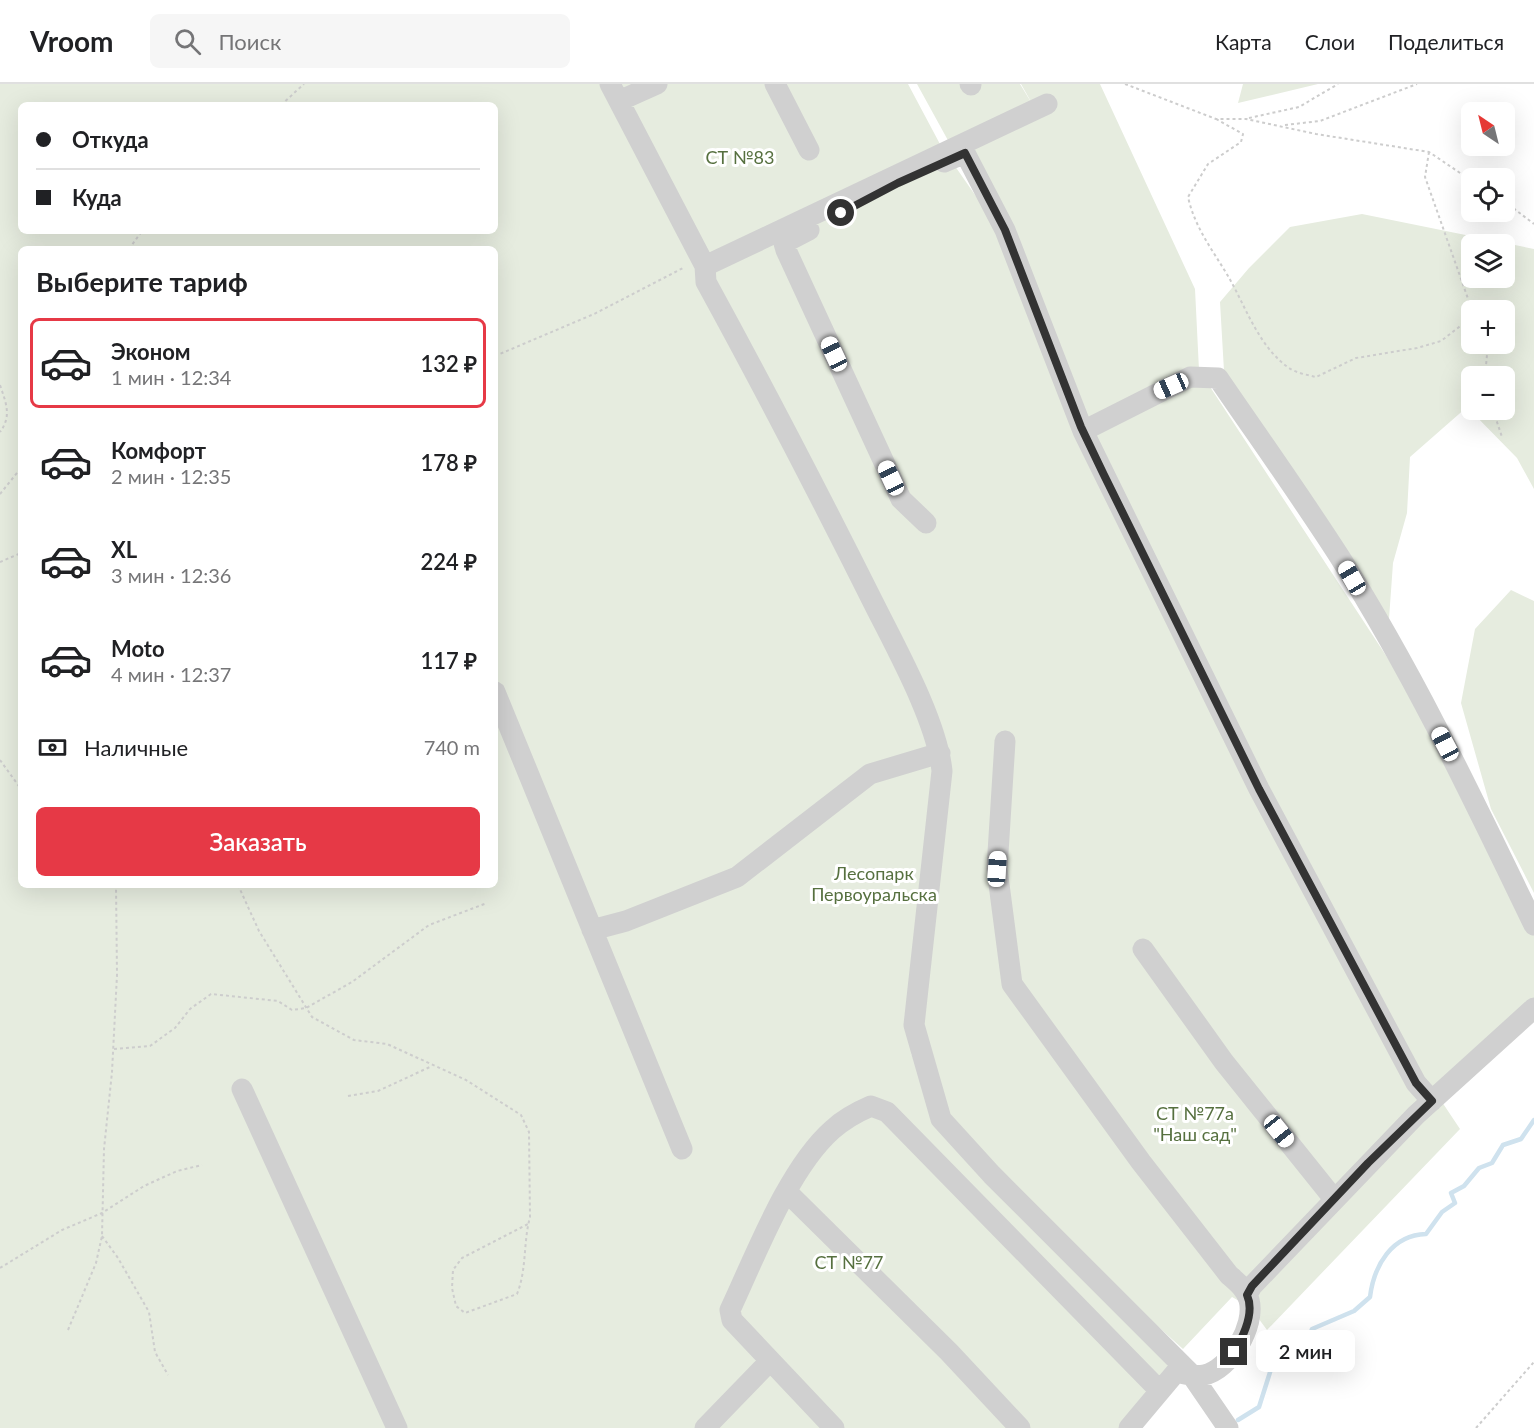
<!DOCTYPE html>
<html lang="ru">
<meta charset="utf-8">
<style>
:root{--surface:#fff;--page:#f6f6f6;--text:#202124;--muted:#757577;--line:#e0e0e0;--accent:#e63946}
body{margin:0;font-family:Lato,sans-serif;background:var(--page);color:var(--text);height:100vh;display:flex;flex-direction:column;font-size:22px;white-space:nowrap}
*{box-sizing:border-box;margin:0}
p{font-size:20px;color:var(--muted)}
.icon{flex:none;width:33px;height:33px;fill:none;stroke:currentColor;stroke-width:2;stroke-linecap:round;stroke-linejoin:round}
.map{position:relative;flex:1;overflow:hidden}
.sheet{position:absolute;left:18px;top:162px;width:480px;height:642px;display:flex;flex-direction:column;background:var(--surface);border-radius:9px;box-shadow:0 6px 24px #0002}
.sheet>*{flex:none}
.guide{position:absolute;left:18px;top:18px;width:480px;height:132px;border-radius:9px;box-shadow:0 6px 24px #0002;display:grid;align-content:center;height:132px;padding:0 18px;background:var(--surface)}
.needle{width:39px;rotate:325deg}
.buttons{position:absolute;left:1461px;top:18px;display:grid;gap:12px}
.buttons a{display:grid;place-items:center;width:54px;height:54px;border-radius:9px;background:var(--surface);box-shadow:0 6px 24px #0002;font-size:30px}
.end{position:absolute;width:27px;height:27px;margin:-14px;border:8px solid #333;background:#fff;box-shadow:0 0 0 3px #fff}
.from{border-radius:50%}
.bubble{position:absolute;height:42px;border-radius:9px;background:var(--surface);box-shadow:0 6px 24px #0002;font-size:20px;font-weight:600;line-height:42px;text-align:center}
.car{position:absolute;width:18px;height:36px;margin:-18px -9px;border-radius:8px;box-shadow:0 0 4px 2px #0007;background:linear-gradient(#fff 24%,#345 0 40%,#fff 0 76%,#345 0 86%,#fff 0)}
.guide b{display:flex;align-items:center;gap:21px;height:57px;font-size:22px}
.guide b+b{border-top:2px solid var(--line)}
.guide i{width:15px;height:15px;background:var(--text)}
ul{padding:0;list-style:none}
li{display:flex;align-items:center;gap:18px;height:90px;margin:0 12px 9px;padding:0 6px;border:3px solid transparent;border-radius:9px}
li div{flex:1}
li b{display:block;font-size:22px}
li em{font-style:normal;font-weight:600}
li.current{border-color:var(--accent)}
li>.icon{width:54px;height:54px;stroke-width:1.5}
h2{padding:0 18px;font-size:27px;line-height:72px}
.pay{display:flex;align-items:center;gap:15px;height:66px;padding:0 18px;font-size:22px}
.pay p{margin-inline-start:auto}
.cta{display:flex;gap:12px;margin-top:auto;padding:12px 18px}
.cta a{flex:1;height:69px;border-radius:9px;background:var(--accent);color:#fff;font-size:24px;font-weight:600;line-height:69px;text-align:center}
header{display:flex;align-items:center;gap:36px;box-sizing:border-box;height:84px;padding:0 30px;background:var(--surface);border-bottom:2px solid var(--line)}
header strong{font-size:28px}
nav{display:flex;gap:33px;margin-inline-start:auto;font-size:21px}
.search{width:420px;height:54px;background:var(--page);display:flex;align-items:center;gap:15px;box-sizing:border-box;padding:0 21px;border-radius:9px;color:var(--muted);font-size:22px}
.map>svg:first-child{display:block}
.green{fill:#e6ecdf;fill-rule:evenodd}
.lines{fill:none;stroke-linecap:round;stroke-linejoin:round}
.stream{stroke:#cfe2ee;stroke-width:4.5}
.path{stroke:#cdcdcd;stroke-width:2;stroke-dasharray:3 3;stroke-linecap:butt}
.minor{stroke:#d0d0d0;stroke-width:21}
.route{stroke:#333;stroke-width:8}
.labels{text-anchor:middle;stroke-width:6;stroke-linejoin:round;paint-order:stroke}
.park-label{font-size:18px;fill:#56703f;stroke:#fff}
</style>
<header>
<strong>Vroom</strong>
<div class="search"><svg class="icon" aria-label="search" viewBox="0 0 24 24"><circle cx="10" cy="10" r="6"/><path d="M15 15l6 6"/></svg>Поиск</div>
<nav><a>Карта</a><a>Слои</a><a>Поделиться</a></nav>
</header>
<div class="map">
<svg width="1534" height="1344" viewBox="0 0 1534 1344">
<rect width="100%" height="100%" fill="#fff"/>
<!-- green -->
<path class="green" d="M0,0h908l33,62 48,69 -72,-131h103l14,23 -13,-23h79l95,205 4,81 239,365 96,199v80l-92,88 18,27 -193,201 -17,-23 -18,-10 -49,52 -116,-104 -121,-129 -24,-72 -12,12 4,-3 23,67 250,244 -57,64h-1130zM21,21h474v126h-474zM21,165h474v636h-474z
M1243,0h75l-80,19z
M1362,130l172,35v240l-17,-31 -50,-51 -57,50 -3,56 -14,50 -4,56 -165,-248 -4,-69 29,-34 41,-41zM1472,160h32v34h-32zM1472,226h32v34h-32zM1472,292h32v34h-32z
M1511,506l23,11v292l-43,-84 -30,-106 14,-74z"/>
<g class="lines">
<!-- stream -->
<path class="stream" d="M1238,1336l21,-13 13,-41 36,-25 4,-12 42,-18 16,-14c4,-32 22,-62 56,-63l16,-22 13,-9 -4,-10 13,-7 15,-18 13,-5 11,-18 18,-6 13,-19"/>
<!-- path -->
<path class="path" d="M1125,0l91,35h30l70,15 113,18 43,29
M281,21l23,-21
M1249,34l50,-11 39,-23
M1216,35l27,15 -2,8 -33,22 -20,33c7,31 24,52 40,79 18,31 30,70 61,92 7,5 19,7 27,9l40,-19 61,-10 24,-7 31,-24
M1285,41l35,-4 97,-37
M1429,68l-4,25 47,133
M1504,117l30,23
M129,165l13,-18
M495,272l99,-42 91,-47
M1485,292l3,-32
M0,301c6,18 12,31 0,47
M1493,326l9,27
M0,410l21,-26
M0,478l21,-9
M0,676l21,29
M238,801l21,46 53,86 42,23 33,4 79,36 55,35 8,17 1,85c-7,26 -3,52 -13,77l-52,19 -9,-7 -4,-18 1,-18 9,-12 66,-34
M114,965l36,-3 25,-18 15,-19 21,-15 67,7 14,9 14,-2 46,-26 77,-57 58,-22
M348,1012l30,-5 54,-25
M102,1152l16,22 31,54 6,40 13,23
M0,1184l62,-38 40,-17 42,-27 33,-15 25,-6
M68,1246l28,-67 6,-27 2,-87 8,-77 5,-97 -1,-90
M1476,1344l58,-66"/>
<!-- minor -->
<path class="minor" d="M610,0l95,182
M775,0l34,66
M970,0l1,1
M619,17l38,-17
M1047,20l-342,162 1,16c58,106 113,212 167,320 23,46 64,119 69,169l-28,254 27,94 51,56 199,199 37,54
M944,78l21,-9 40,77 78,201 176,358 157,294 16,18
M809,146l-25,13 2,7 115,249 25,24
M1083,347l107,-54 28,1c41,60 84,120 123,181 74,117 133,242 193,366
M495,608l187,457
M1005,657l-8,128 15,115 129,178 88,113c8,7 17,14 20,25 7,25 -19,70 -45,75 -9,2 -20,-1 -28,-3l-47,56
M592,846l34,-9 111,-44 133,-103 70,-21
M1143,865l81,113 110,137
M242,1005l155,339
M788,1109l161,159 71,76
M1247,1211l5,-9 164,-171 118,-107
M705,1344l64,-66
M834,1344l-102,-108 -2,-10c25,-53 58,-141 102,-180 12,-11 25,-18 39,-24l16,6 273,279"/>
</g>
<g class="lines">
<!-- route -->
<path class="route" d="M841,129l57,-30 67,-30 40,77 76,197 22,46 156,316 157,294 16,18 -64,62 -116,123 -5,9c8,18 -4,42 -13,57"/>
</g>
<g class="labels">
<!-- park labels -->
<g class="park-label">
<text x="740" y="80">СТ №83</text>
<text x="874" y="796">Лесопарк<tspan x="874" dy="21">Первоуральска</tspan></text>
<text x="1195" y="1036">СТ №77а<tspan x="1195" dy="21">"Наш сад"</tspan></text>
<text x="849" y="1185">СТ №77</text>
</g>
</g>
</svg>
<div class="buttons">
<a><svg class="needle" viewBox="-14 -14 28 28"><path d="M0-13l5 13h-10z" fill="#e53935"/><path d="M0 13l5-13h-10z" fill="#757577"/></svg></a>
<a><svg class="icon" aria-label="locate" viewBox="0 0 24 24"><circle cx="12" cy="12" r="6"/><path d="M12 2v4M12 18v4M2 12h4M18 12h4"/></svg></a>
<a><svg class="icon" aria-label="layers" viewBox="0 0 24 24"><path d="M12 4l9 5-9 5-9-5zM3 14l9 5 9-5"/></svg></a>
<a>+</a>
<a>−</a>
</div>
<i class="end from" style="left:841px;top:129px"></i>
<i class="end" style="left:1234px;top:1268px"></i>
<div class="bubble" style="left:1256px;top:1246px;width:99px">2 мин</div>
<i class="car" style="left:834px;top:270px;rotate:335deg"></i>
<i class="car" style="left:1171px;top:302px;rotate:246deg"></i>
<i class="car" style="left:891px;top:394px;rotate:335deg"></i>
<i class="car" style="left:1352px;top:494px;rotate:330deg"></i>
<i class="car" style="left:1445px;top:660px;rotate:332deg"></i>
<i class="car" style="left:997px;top:785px;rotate:4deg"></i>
<i class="car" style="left:1279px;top:1047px;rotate:141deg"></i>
<div class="guide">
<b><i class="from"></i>Откуда</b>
<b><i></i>Куда</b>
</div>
<section class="sheet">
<h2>Выберите тариф</h2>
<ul>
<li class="current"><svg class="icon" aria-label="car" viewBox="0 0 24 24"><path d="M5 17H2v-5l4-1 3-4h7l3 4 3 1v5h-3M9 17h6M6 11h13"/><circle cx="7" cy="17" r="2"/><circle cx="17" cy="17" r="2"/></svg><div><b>Эконом</b><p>1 мин · 12:34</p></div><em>132 ₽</em></li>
<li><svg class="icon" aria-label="car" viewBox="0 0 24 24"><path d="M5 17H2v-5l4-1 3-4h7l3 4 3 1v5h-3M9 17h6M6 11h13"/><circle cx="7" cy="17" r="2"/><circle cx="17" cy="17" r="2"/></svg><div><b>Комфорт</b><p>2 мин · 12:35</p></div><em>178 ₽</em></li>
<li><svg class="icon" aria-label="car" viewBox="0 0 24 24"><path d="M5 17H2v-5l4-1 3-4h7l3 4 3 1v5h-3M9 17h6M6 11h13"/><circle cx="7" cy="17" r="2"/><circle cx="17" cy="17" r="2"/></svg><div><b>XL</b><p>3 мин · 12:36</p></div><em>224 ₽</em></li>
<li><svg class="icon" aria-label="car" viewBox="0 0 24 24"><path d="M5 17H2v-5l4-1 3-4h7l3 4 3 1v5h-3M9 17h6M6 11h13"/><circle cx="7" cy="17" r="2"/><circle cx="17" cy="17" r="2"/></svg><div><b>Moto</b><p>4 мин · 12:37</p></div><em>117 ₽</em></li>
</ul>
<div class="pay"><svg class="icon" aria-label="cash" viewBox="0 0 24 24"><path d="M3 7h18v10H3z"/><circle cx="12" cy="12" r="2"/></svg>Наличные<p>740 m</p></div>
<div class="cta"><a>Заказать</a></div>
</section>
</div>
